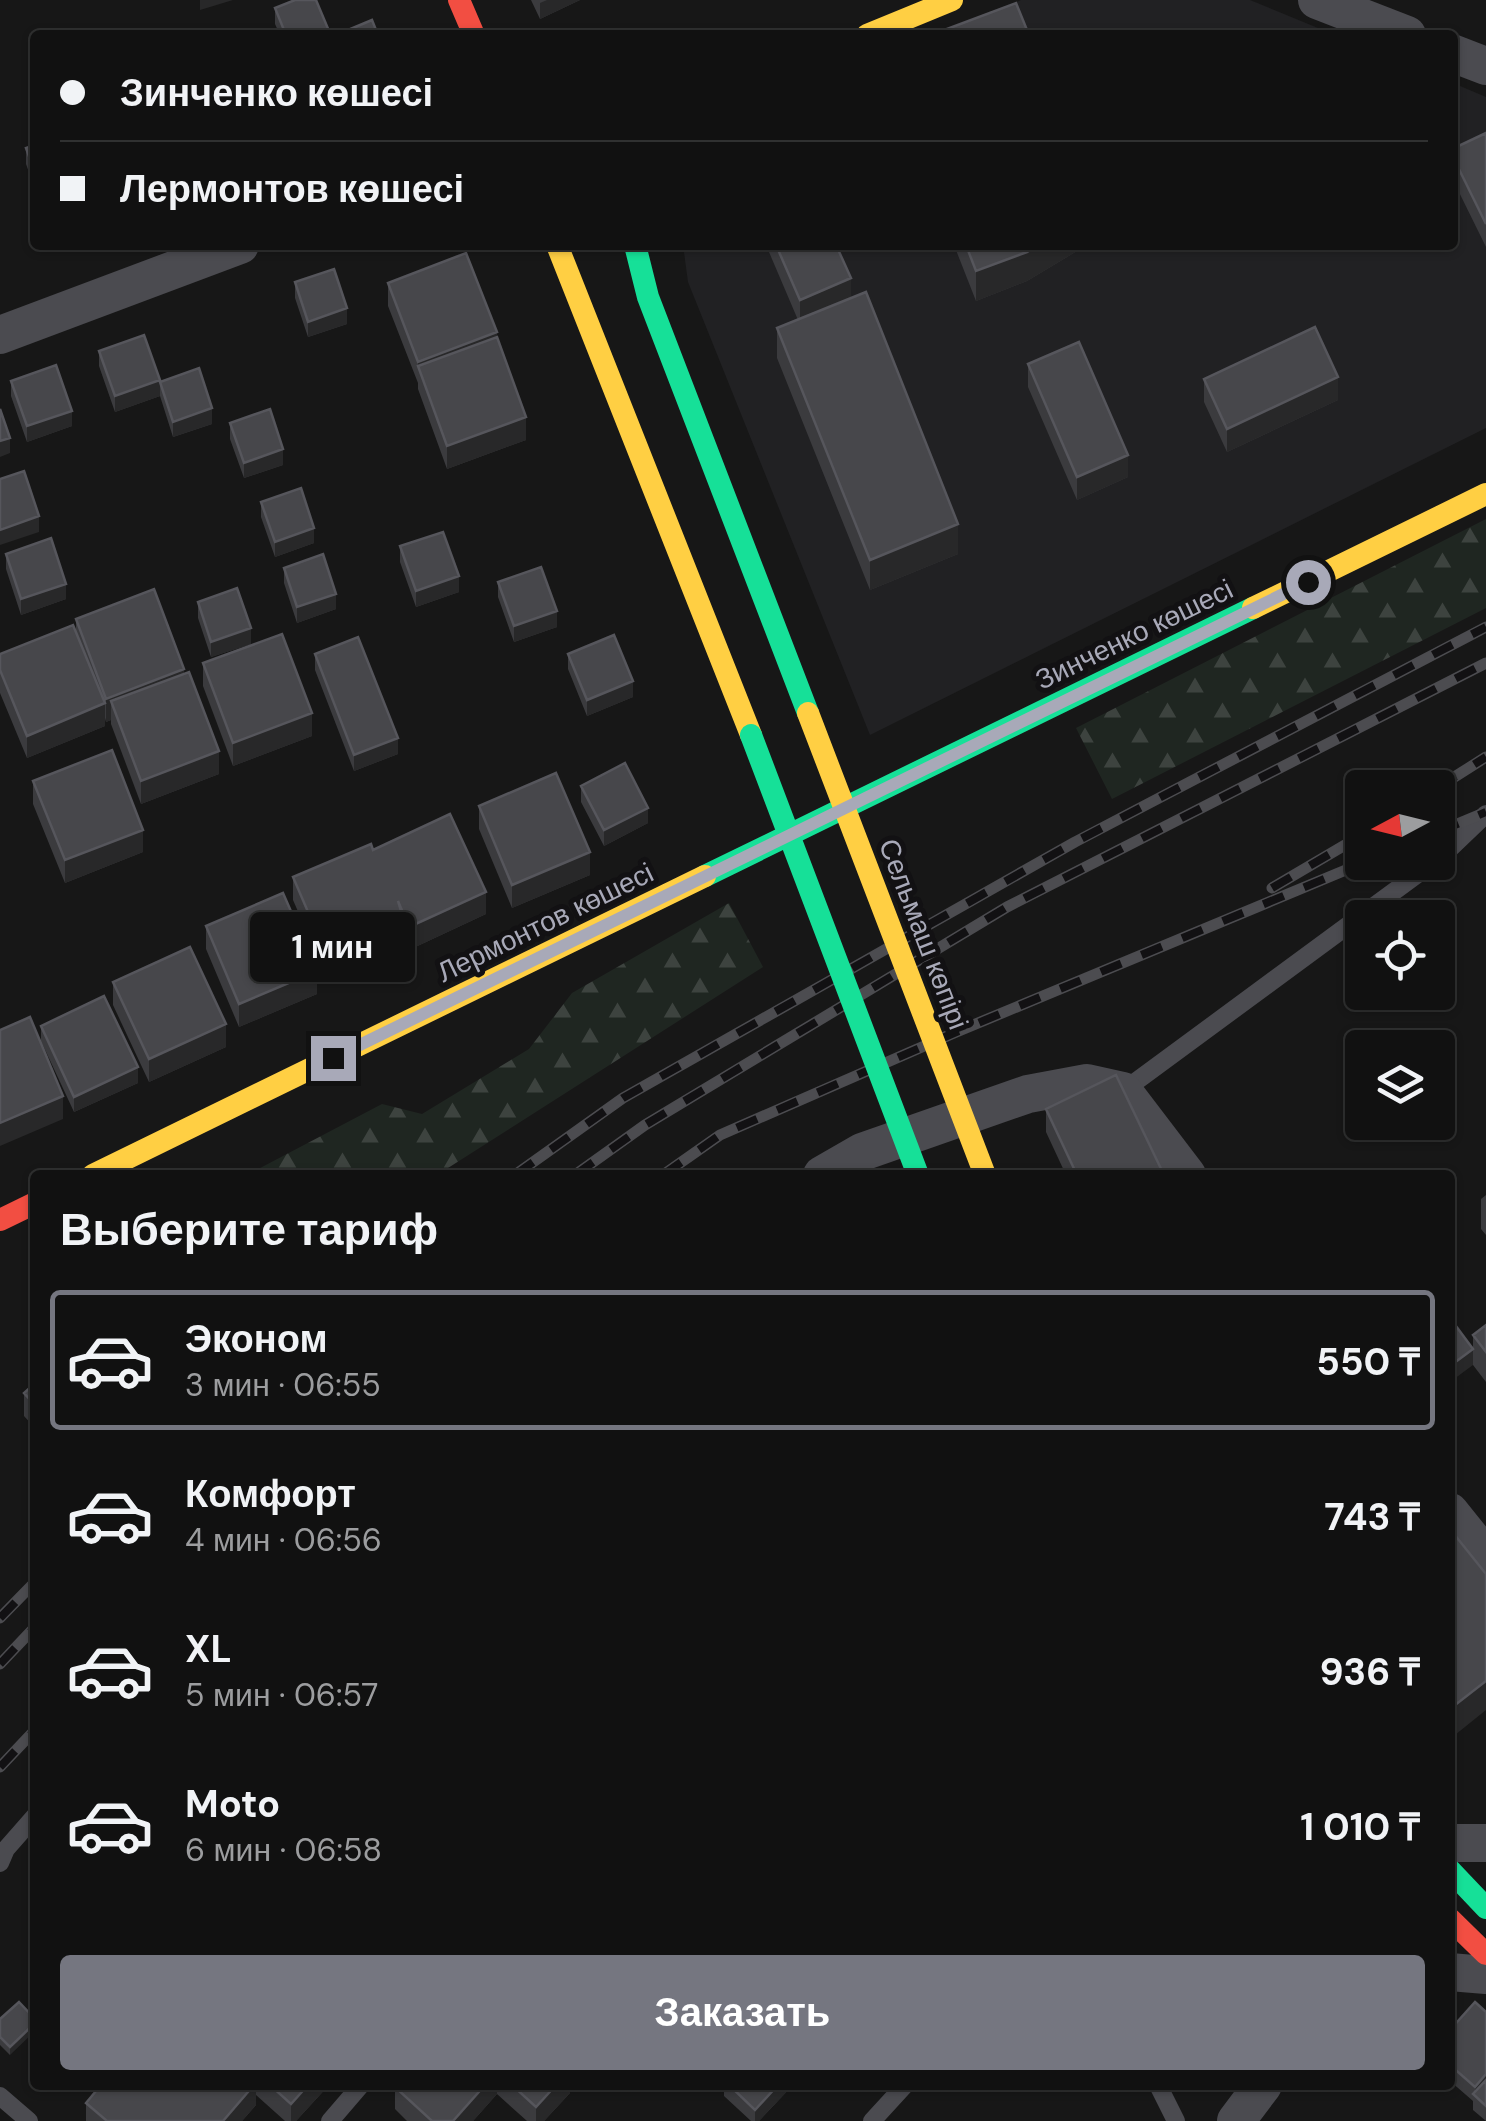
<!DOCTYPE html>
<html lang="ru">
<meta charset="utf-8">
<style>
:root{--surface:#111;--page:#1e1f1f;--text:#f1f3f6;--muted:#9c9d9f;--line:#303131;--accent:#757680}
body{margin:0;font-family:"DM Sans",sans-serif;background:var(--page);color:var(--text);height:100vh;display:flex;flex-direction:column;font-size:38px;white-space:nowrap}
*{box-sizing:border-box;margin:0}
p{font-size:32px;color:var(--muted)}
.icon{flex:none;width:55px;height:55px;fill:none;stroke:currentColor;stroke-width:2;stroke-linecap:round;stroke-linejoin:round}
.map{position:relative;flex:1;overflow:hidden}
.drawer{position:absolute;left:30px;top:1170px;width:1425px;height:920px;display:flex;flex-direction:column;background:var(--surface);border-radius:10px;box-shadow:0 2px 8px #0004,0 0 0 2px var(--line)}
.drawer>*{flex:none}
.top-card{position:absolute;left:30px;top:30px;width:1428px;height:220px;border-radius:10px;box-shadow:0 2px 8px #0004,0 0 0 2px var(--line);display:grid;align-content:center;height:220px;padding:0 30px;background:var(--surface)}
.needle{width:65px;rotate:263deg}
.buttons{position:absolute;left:1345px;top:770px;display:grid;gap:20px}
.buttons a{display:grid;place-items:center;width:110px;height:110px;border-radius:10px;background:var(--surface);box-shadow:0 2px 8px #0004,0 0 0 2px var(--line);font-size:50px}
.end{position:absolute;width:45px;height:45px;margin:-22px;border:12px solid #a8a9b8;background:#111;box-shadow:0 0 0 5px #111}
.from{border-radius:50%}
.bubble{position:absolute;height:70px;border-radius:10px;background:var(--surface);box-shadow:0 2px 8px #0004,0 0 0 2px var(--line);font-size:32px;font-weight:700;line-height:70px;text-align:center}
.top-card b{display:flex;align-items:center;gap:35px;height:95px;font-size:38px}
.top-card b+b{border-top:2px solid var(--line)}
.top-card i{width:25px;height:25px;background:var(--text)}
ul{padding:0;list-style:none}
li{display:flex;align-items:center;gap:30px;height:140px;margin:0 20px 15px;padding:0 10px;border:5px solid transparent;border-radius:10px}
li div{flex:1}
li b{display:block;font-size:38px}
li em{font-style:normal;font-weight:700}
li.current{border-color:var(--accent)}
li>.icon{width:90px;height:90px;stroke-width:1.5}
h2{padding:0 30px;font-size:45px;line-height:120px}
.cta{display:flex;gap:20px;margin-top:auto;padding:20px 30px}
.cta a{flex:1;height:115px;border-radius:10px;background:var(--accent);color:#fff;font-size:40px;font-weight:700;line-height:115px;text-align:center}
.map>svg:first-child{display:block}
.built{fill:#212123}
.forest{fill:url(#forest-firs)}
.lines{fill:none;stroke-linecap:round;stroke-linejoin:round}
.lane{stroke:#4b4b50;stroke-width:18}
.street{stroke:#4b4b50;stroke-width:38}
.fast{stroke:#16e098;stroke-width:22}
.slow{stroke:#ffcf43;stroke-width:22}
.jam{stroke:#f24e42;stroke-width:22}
.rail-casing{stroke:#4c4c50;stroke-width:11}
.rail{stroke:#121113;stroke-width:8;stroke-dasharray:22;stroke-linecap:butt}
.fast-bridge{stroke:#16e098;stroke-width:22}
.slow-bridge{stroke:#ffcf43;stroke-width:22}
.wall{fill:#3b3b3e}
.shaded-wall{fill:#282829}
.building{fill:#47474b;stroke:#56565c;stroke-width:2.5}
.route{stroke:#a8a9b8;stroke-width:12}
.labels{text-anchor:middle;stroke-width:10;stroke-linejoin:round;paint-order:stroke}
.street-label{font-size:28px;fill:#a8a9b8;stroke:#121113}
</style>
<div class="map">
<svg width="1486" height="2121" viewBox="0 0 1486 2121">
<defs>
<pattern id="forest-firs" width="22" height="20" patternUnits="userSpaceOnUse" patternTransform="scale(2.5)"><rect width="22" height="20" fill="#1f2621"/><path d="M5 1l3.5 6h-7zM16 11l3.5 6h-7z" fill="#3d433f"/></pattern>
</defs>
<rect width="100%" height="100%" fill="#171717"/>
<!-- built -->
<path class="built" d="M1021,0h229l85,35h-390z
M1453,83l33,14v331l-616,307 -182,-453 -5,-37h769z"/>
<!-- forest -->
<path class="forest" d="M1486,519v89l-374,191 -36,-71z
M729,903l34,64 -326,208h-190l135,-71 40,10 107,-65 43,-56z"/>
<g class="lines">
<!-- lane -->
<path class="lane" d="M1438,860l48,-46
M1123,1091l311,-229
M0,1863l6,-14 29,-33
M1158,2085l18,36
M0,2096l29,25
M330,2121l31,-36
M872,2121l33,-36"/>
<!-- street -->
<path class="street" d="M1317,0l90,35
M1452,53l34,13
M0,335l240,-90
M822,1175l40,-23 166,-58 59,-11 36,8 64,84
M1450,1512l36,45
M1450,1843h36
M1450,1972l36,3
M1236,2121l27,-36"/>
<!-- fast -->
<path class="fast" d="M635,245l13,52 160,416
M705,876l548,-268
M1450,1870l36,38"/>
<!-- slow -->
<path class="slow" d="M867,35l85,-35
M557,245l194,490
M1253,608l233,-114
M93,1175l612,-299"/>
<!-- jam -->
<path class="jam" d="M459,0l15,35
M0,1220l35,-17
M1450,1919l36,35"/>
<!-- rail casing -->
<g class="rail-casing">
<path id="rail" d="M1437,788l49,-31
M1438,832l48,-20
M1272,888l90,-53
M515,1175l108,-77 452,-256 411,-215
M575,1175l70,-50 362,-218 479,-244
M663,1175l57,-40 234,-102 411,-171
M0,1618l35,-36
M0,1664l35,-37
M0,1767l35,-37"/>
</g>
<!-- rail -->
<use href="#rail" class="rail"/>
<!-- fast-bridge -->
<path class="fast-bridge" d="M751,735l167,440"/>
<!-- slow-bridge -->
<path class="slow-bridge" d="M808,713l177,462"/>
</g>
<!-- wall -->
<path class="wall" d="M531,0h49l-40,19z
M275,8l54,27h-49l-5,-11z
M1486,133v114l-34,-69v-29z
M35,145v44l-9,-25v-16z
M766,245h70l15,53 107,256 -88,36 -93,-232v-30l21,-8z
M954,245h133l-60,36 -51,20z
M295,282l52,42 -39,13 -13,-39z
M388,283l109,54 29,103 -79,29 -29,-80v-6l-30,-77z
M99,351l61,31 52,42 -39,13 -13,-41 -45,16 -16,-46z
M1028,364l100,113 -51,23 -49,-113z
M1204,379l134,21 -111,52 -23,-50z
M11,381l61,45 -45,16 -16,-46z
M230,423l53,42 -39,13 -14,-39z
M261,502l53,41 -39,14 -14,-40z
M400,546l59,46 -43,15 -16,-45z
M6,554l60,45 -45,16 -15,-46z
M284,568l52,41 -39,14 -13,-40z
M498,582l59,45 -43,15 -16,-45z
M198,602l53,42 -40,13 -13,-39z
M76,619l108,55 35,100 -78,30 -30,-80v-4l-5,2 -1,-4v8l-78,32 -27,-65v-39l76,-22z
M315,654l83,100 -44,17 -39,-101z
M568,654l65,43 -46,19 -19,-47z
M203,663l109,73 -79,30 -30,-80z
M33,781l110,71 -78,31 -32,-79z
M581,786l67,37 -44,23 -23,-44z
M479,806l111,69 -78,33 -33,-79z
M373,850l113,64 -77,36 -5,-11v6l-77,33 -34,-78v-23z
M206,926l111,68 -78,33 -33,-78z
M113,982l113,65 -77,35 -36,-77z
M41,1026l97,57 -64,29 -33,-71z
M1046,1109l118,66h-98l-20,-43z
M1486,1195v40l-5,-6v-30z
M1486,1325v57l-13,-17v-30z
M35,1383v45l-11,-12v-23z
M19,2002l-9,53 -10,-10v-26z
M1486,2012v109l-13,-11v-9l-23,-20v-51z
M101,2085h228l-33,36h-11l-29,-26v10l-14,16h-156v-18z
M396,2085h174v8l-26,28h-17l-30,-27 -24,27h-66l-12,-12v-22z
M724,2085h69l-34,36h-8l-27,-25z"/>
<!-- shaded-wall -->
<path class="shaded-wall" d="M200,0h33l-33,10z
M547,0h33l-40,19v-16z
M1038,245h49l-60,36 -51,20v-30z
M851,278v23l-51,22v-23z
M347,308v16l-39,13v-15z
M497,332v23l-79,14v-7z
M1338,377v23l-111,52v-23z
M160,380v16l-45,16v-16z
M212,408v16l-39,13v-15z
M72,411v15l-45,16v-16z
M526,417v23l-79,29v-23z
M10,438v15l-10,4v-16z
M283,449v16l-39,13v-15z
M1128,455v22l-51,23v-23z
M39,516v16l-39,13v-15z
M958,524v30l-88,36v-30z
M314,528v15l-39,14v-15z
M459,576v16l-43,15v-16z
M66,584v15l-45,16v-16z
M336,594v15l-39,14v-16z
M557,611v16l-43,15v-16z
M251,628v16l-40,13v-15z
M184,669v23l-73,9v19l-5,2v-23z
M633,681v16l-46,19v-16z
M105,703v23l-78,32v-22z
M312,713v23l-79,30v-23z
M398,738v16l-44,17v-16z
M219,751v23l-78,30v-23z
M648,808v15l-44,23v-16z
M143,830v22l-78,31v-23z
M590,852v23l-78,33v-23z
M486,892v22l-77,36v-23z
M404,922v23l-77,33v-22z
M317,971v23l-78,33v-23z
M226,1024v23l-77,35v-23z
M138,1067v16l-64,29v-15z
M63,1096v23l-63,27v-23z
M1473,1349v16l-23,17v-16z
M1486,1681v29l-36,29v-30z
M35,2023v8l-25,24v-8z
M1486,2074v16l-11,6v-9z
M254,2085h2v20l-14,16h-19z
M308,2085h21l-33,36h-5v-17z
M485,2085h12v9l-24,27h-20z
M556,2085h14v8l-26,28h-8v-14z
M778,2085h15l-34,36h-4v-11z"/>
<!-- building -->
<path class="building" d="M295,0h21l13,31 -11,4h-32l-11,-27z
M1016,3l13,32h-98z
M372,20l6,15h-42z
M1486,133v91l-34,-69v-6z
M35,145v28l-9,-25z
M776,245h60l15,33 -51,22z
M966,245h72l-11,7 -51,19z
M466,253l31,79 -79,30 -30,-79z
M334,269l13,39 -39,14 -13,-40z
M866,292l92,232 -88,36 -93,-232z
M1315,327l23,50 -111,52 -23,-50z
M144,335l16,45 -45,16 -16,-45z
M497,337l29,80 -79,29 -29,-80z
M1079,342l49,113 -51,22 -49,-113z
M56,365l16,46 -45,15 -16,-45z
M199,368l13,40 -39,14 -13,-40z
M0,409l10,29 -10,3z
M270,409l13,40 -39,14 -14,-40z
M24,471l15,45 -39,14v-51z
M301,488l13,40 -39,14 -14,-40z
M443,532l16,44 -43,15 -16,-45z
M51,538l15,46 -45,15 -15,-45z
M323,554l13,40 -39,13 -13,-39z
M541,567l16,44 -43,15 -16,-44z
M237,588l14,40 -40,14 -13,-40z
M154,589l30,80 -78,30 -30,-80z
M73,625l32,78 -78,33 -27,-66v-16z
M282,634l30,79 -79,30 -30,-80z
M614,635l19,46 -46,19 -19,-46z
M358,637l40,101 -44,17 -39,-101z
M189,672l30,79 -78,30 -30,-80z
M112,750l31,80 -78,30 -32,-79z
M625,763l23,45 -44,22 -23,-44z
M556,773l34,79 -78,33 -33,-79z
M450,814l36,78 -77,35 -11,-26 6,21 -77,34 -34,-79 78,-33 2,6z
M283,893l34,78 -78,33 -33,-78z
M190,947l36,77 -77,35 -36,-77z
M104,996l34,71 -64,30 -33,-71z
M30,1017l33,79 -63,27v-93z
M1116,1075l48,100h-87l-31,-66z
M1450,1318l23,31 -23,17z
M1486,1325v27l-13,-17z
M35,1383v22l-11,-12z
M1450,1529l36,45v107l-36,28z
M19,2002l16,17v4l-25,24 -10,-10v-18z
M1475,2002l11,10v62l-11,13 -25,-22v-35z
M1486,2080v26l-13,-12z
M101,2085h153l-31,36h-116l-21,-18z
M270,2085h38l-17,19z
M396,2085h89l-32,36h-21l-37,-34z
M512,2085h44l-20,22z
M729,2085h49l-23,25z"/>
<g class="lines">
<!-- route -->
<path class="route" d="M333,1058l975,-476"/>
</g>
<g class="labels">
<!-- street labels -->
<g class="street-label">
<text transform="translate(1134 634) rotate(-26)" y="10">Зинченко көшесі</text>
<text transform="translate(545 922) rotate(-26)" y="10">Лермонтов көшесі</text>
<text transform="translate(924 934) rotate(69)" y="10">Сельмаш көпірі</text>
</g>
</g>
</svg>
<div class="buttons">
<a><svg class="needle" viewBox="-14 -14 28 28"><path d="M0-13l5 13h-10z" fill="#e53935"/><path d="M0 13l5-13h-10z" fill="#9c9d9f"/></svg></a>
<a><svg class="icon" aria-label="locate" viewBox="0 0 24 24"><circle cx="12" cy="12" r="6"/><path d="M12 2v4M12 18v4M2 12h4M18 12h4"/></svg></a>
<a><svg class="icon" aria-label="layers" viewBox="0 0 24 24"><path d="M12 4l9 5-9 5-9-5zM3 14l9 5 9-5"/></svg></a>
</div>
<i class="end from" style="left:1308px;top:582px"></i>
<i class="end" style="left:333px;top:1058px"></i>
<div class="bubble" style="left:250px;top:912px;width:165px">1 мин</div>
<div class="top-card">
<b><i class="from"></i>Зинченко көшесі</b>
<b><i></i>Лермонтов көшесі</b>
</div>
<section class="drawer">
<h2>Выберите тариф</h2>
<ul>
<li class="current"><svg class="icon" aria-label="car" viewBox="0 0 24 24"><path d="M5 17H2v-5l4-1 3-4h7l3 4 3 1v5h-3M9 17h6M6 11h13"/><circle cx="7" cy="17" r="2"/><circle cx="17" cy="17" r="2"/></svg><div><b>Эконом</b><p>3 мин · 06:55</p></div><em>550 ₸</em></li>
<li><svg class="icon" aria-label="car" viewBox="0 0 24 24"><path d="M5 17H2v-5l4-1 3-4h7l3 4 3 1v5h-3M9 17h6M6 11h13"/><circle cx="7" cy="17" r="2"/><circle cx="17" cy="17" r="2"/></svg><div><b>Комфорт</b><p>4 мин · 06:56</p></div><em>743 ₸</em></li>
<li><svg class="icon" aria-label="car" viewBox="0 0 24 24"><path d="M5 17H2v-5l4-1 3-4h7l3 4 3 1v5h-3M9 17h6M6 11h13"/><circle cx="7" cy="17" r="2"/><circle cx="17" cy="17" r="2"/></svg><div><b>XL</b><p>5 мин · 06:57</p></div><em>936 ₸</em></li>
<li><svg class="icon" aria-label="car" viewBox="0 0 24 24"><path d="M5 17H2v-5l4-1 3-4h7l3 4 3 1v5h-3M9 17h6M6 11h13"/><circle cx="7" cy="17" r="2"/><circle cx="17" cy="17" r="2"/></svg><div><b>Moto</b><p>6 мин · 06:58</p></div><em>1 010 ₸</em></li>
</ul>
<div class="cta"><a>Заказать</a></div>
</section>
</div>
